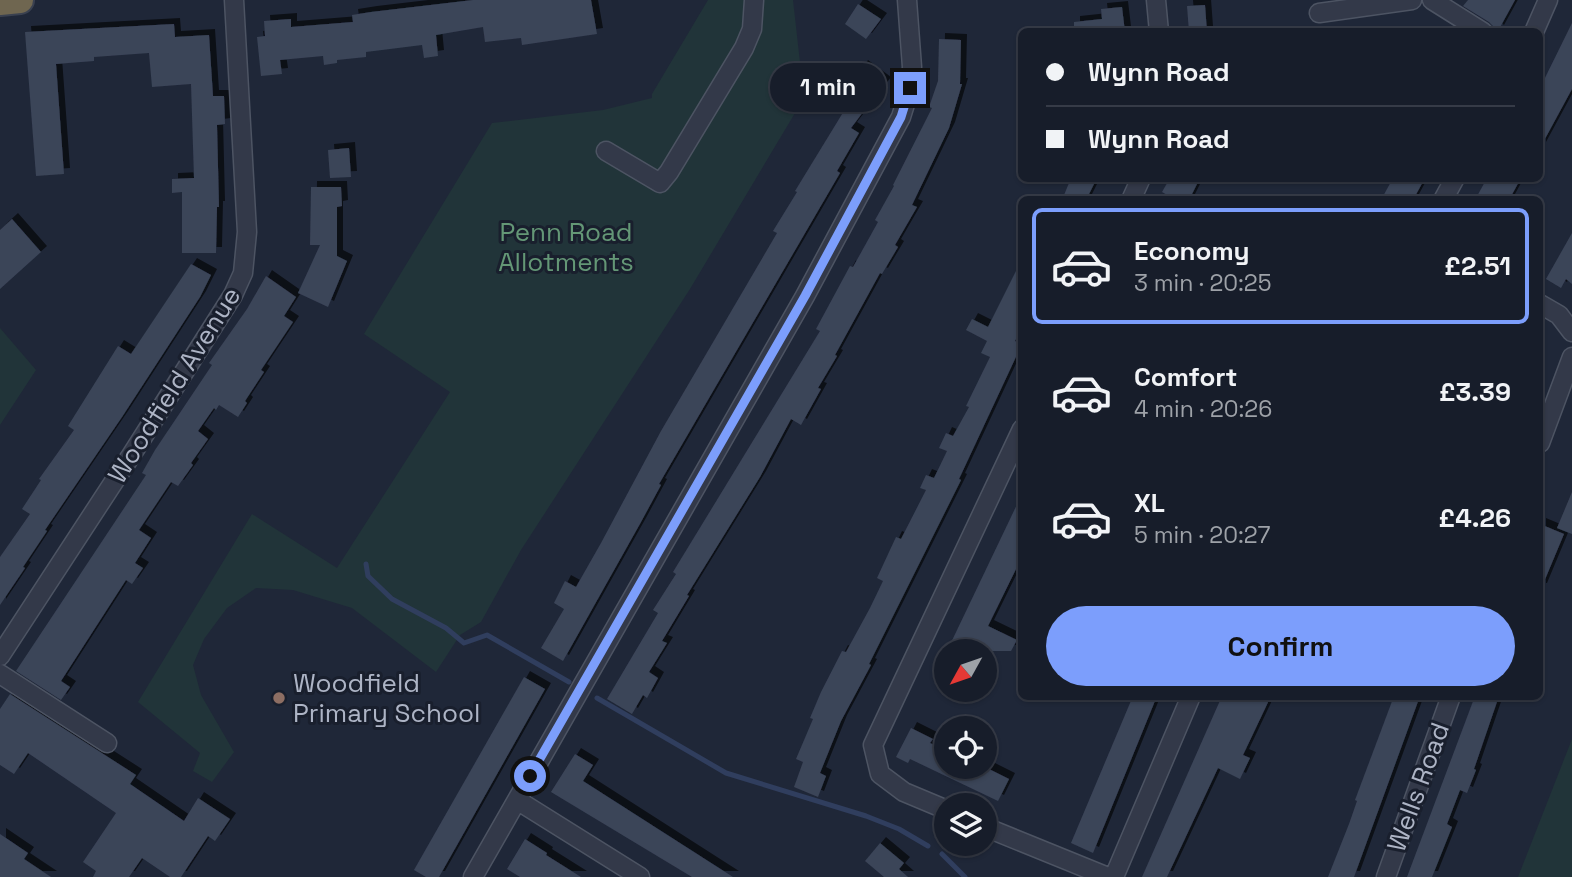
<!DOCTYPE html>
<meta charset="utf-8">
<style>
:root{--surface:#171d2a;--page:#202632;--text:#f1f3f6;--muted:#9ea2a8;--line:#363b47;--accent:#7c9efc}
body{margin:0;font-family:"Space Grotesk",sans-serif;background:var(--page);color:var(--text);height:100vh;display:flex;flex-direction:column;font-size:26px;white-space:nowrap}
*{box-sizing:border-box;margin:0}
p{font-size:23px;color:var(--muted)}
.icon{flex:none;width:38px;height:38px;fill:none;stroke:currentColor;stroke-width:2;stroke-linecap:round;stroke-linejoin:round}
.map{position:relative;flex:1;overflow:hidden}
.panel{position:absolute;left:1018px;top:196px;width:525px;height:504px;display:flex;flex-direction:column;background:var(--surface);border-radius:10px;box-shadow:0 2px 5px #0004,0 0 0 2px var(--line)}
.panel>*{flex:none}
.banner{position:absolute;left:1018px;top:28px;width:525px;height:154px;border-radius:10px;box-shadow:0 2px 5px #0004,0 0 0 2px var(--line);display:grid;align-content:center;height:154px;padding:0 28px;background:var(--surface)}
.needle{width:46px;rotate:230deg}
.tools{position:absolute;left:934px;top:639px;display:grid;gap:14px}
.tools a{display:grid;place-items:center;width:63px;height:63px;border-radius:50%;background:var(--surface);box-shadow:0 2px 5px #0004,0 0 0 2px var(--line);font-size:35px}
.end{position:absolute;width:32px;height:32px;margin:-16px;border:9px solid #7c9efc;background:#111;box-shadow:0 0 0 4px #111}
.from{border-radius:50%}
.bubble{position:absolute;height:49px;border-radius:24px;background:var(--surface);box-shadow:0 2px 5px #0004,0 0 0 2px var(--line);font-size:23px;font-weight:700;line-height:49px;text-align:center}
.banner b{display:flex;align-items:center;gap:24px;height:66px;font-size:26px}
.banner b+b{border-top:2px solid var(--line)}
.banner i{width:18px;height:18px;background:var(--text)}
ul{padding:12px 0 0;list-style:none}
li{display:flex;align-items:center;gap:21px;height:116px;margin:0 14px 10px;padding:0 14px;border:4px solid transparent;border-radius:10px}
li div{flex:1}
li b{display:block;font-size:26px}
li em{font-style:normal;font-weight:700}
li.active{border-color:var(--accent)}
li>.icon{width:63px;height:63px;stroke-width:1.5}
.primary-button{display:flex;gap:14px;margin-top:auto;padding:14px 28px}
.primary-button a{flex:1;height:80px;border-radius:42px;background:var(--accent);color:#111;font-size:28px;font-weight:700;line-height:80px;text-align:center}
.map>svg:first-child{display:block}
.green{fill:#213439}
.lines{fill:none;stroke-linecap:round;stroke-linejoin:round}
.stream{stroke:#303e5e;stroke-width:5}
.building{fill:#3b4458;filter:url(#shadow)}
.minor-casing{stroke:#4d5463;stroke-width:21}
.highway-casing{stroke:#3a4150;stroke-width:30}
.minor{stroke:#333949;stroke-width:18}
.highway{stroke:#6f6650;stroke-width:26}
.route{stroke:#7c9efc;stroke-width:9}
.education-dot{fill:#8d6e63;stroke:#191f2d;stroke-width:2.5}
.labels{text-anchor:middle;stroke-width:6;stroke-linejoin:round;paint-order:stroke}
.park-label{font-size:26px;fill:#649776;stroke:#191f2d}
.street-label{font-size:26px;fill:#adb4c5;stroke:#191f2d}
.poi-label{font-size:26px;fill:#adb4c5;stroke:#191f2d;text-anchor:start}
</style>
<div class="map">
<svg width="1572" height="877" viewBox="0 0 1572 877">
<defs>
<filter id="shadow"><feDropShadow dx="6" dy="-6" stdDeviation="0" flood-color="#0009"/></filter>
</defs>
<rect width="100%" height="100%" fill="#1f2738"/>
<!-- green -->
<path class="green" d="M708,0h85l11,98 -114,191 -169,261 -40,72 -21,13 -24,37 -84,-64 -59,-18 -37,-2 -29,20 -23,31 -11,26 8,30 33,57 -22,30 -19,-11 7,-18 -62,-51 114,-188 85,54 113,-176 -86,-58 128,-211 111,-13 49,-12v-4z
M0,328l36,42 -36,55z
M1572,739v138h-54z"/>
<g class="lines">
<!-- stream -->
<path class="stream" d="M366,564l2,12 24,23 54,29 18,15 23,-8 82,47
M597,698l129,75 140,43 33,13 29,17
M942,854l23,23"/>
</g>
<!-- building -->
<path class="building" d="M473,0h118l6,34 -75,11 -1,-7 -36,4 -2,-15 -47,8 2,21 -14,2 -2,-13 -56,7v5l-29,3v3l-13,2 -1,-9 -43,4 2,14 -21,2 -4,-39 8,-1 -1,-15 27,-2v8l62,-5 -1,-7 19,-3z
M1468,0h47l-17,31 -9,-9 -26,-16z
M858,4l23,15 -15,20 -21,-15z
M1205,5l2,27h-18l-2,-26z
M1122,7l3,25h-51v-10l28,-3 -1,-10z
M1572,23v66l-32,59v-60z
M174,24l1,13 34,-2 4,61h11l1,28 -8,1 2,82h-2l-1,46h-34v-61l-10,1v-14l22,-1 -3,-94 -39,3 -3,-34 -55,4v4l-38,3 8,110 -28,2 -11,-144z
M939,39l22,1 -1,44h2l-13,44 -37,77 5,2 -22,38 3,2 -16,27 -2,-1 -45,82 2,1 -19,32 3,1 -20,36 -10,-6 -31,58 -73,118 2,1 -27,45 5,2 -18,29 9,6 -11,20 -4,-3 -11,19 -25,-15 51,-86 -5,-3 23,-36 -3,-2 147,-241 -4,-2 34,-63 3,1 25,-45 -3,-2 19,-34 -1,-1 39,-77 -3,-1 9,-26z
M862,66l23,17 -34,45 8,5 -22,38 3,2 -181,311 2,1 -20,37 -78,139 -22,-13 23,-39 -10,-6 11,-22 11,6 25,-44 60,-112 116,-198 -4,-2 24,-39 -2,-1 52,-85 -9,-7z
M349,148l2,29 -21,1 -2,-28z
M1071,178h26l-11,22h-24z
M1170,178h17l10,6 -8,16h-13l-14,-8z
M1393,178h32l-12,22h-32z
M1487,178h34l-12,22h-34z
M311,187h30l1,19 -5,1v49l10,5 -19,46 -30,-14 22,-48h-10z
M12,219l29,33 -41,37v-59z
M1572,233v51l-6,-5 -5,9 -15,-9z
M1022,259v69l-7,13 7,3 -63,135 2,1 -92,184 2,1 -30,56 -21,52 6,3 -8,21 -24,-10 9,-25 -7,-3 17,-40 -3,-1 11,-26 21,-41 4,1 24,-44 13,-27 -6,-3 19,-41 5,2 25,-49 -6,-2 6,-13 8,3 13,-27 -8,-3 7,-15 7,3 16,-29 -3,-1 24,-49 -9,-4 6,-12 -21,-11 6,-11 16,8z
M191,264l20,11 -11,22 -78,120 -77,113 2,1 -24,36 2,1 -25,37v-48l30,-43 -8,-5 19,-29 -2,-1 35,-49 -6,-4 50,-80 13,8z
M266,276l30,21 -12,19 9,6 -32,48 3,2 -19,29 2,2 -9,14 -19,-12 -3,5 -2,-2 -16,23 10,8 -17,24 2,2 -15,21 -7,-4 -32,48 12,8 -16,25 8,5 -11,16 -6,-4 -65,101 9,6 -9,13 -45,-29 130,-196 -4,-2 13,-23 57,-85 -3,-2 38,-54z
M1572,492v42l-15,-6z
M1022,494v58l-5,12 1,1 -30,61 29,14 -6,11h-64z
M1540,524l24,10 -23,55h-1z
M524,677l21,12 -106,188h-13l-12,-7z
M10,694l126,81 -6,9 54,37 14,-23 32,21 -15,22 -7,-5 -27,41h-11l-28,-19 -13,19h-36l3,-6 -13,-9 33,-49 -88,-60 -14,21 -14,-9v-56z
M1133,696h24l-64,157 -22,-10z
M1222,696h49l-28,59 7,3 -10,21 -22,-11 -51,109h-25z
M1394,696h26l-66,181h-26l21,-53 8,-23 -2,-1z
M1475,696h24l-25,73 2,1 -9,23 -7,-3 -13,34 5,3 -20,50h-25z
M911,728l22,11 -3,4 17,8v15h36l26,13 -11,22 -88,-42 -2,4 -12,-6z
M575,754l18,11 -10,16 150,96h-41l-141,-85z
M0,834l28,19 -4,6 27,18h-51z
M525,839l22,14 -1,2 35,22h-61l-13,-8z
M880,843l24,20 -5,6 9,8h-24l-19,-16z"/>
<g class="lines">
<!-- minor casing -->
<g class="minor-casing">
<path id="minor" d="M1156,0l3,32
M1432,0l51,32
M1319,13l93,-13
M1534,32l14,-32
M606,151l54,32 9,-11 75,-124 8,-19 2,-29
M1131,200l10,-22
M1443,200l12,-22
M1540,304l19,11 13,17
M1540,443l32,-86
M0,656l132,-202 101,-159 10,-22 4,-41 -13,-232
M0,674l107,69
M517,800l123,77
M947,810l-43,-18 -24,-18 -7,-29 149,-316
M985,827l123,50
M473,877l332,-581 96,-179 9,-29 2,-21 -5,-67
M1114,877l77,-181
M1386,877l65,-181"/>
</g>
<!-- highway casing -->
<g class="highway-casing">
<path id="highway" d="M0,2l20,-2"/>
</g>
<!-- minor -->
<use href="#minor" class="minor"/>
<!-- highway -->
<use href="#highway" class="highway"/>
</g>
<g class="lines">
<!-- route -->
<path class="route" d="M530,776l275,-480 96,-179 9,-29"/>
</g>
<!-- markers -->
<circle class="education-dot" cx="279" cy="698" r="7"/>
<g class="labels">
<!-- park labels -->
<g class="park-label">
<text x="566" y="241">Penn Road<tspan x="566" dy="30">Allotments</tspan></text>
</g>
<!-- street labels -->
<g class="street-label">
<text transform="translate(174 385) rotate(-58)" y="9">Woodfield Avenue</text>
<text transform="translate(1418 787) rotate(-70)" y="9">Wells Road</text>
</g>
<!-- poi labels -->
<g class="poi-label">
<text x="293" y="692">Woodfield<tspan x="293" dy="30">Primary School</tspan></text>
</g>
</g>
</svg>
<div class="tools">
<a><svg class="needle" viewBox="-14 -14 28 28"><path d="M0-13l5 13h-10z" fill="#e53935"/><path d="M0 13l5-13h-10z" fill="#9ea2a8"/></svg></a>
<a><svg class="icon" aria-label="locate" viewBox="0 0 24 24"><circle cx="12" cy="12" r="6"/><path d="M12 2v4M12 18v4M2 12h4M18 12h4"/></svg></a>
<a><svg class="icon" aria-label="layers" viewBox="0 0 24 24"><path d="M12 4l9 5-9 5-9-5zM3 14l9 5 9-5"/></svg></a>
</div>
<i class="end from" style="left:530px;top:776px"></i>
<i class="end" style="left:910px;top:88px"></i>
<div class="bubble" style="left:770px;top:63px;width:116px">1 min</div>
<div class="banner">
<b><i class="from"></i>Wynn Road</b>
<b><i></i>Wynn Road</b>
</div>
<section class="panel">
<ul>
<li class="active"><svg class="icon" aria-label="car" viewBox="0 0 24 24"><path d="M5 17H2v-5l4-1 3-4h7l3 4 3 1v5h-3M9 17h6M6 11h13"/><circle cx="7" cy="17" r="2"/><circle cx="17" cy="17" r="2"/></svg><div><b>Economy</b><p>3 min · 20:25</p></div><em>£2.51</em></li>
<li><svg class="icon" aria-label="car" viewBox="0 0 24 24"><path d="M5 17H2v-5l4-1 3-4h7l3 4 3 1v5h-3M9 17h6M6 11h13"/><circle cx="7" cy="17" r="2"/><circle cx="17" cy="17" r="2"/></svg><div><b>Comfort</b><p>4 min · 20:26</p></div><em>£3.39</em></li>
<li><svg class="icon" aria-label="car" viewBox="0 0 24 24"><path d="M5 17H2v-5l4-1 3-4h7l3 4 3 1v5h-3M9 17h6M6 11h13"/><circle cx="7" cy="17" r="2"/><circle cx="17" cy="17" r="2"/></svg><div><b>XL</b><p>5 min · 20:27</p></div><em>£4.26</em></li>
</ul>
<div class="primary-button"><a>Confirm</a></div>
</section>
</div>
